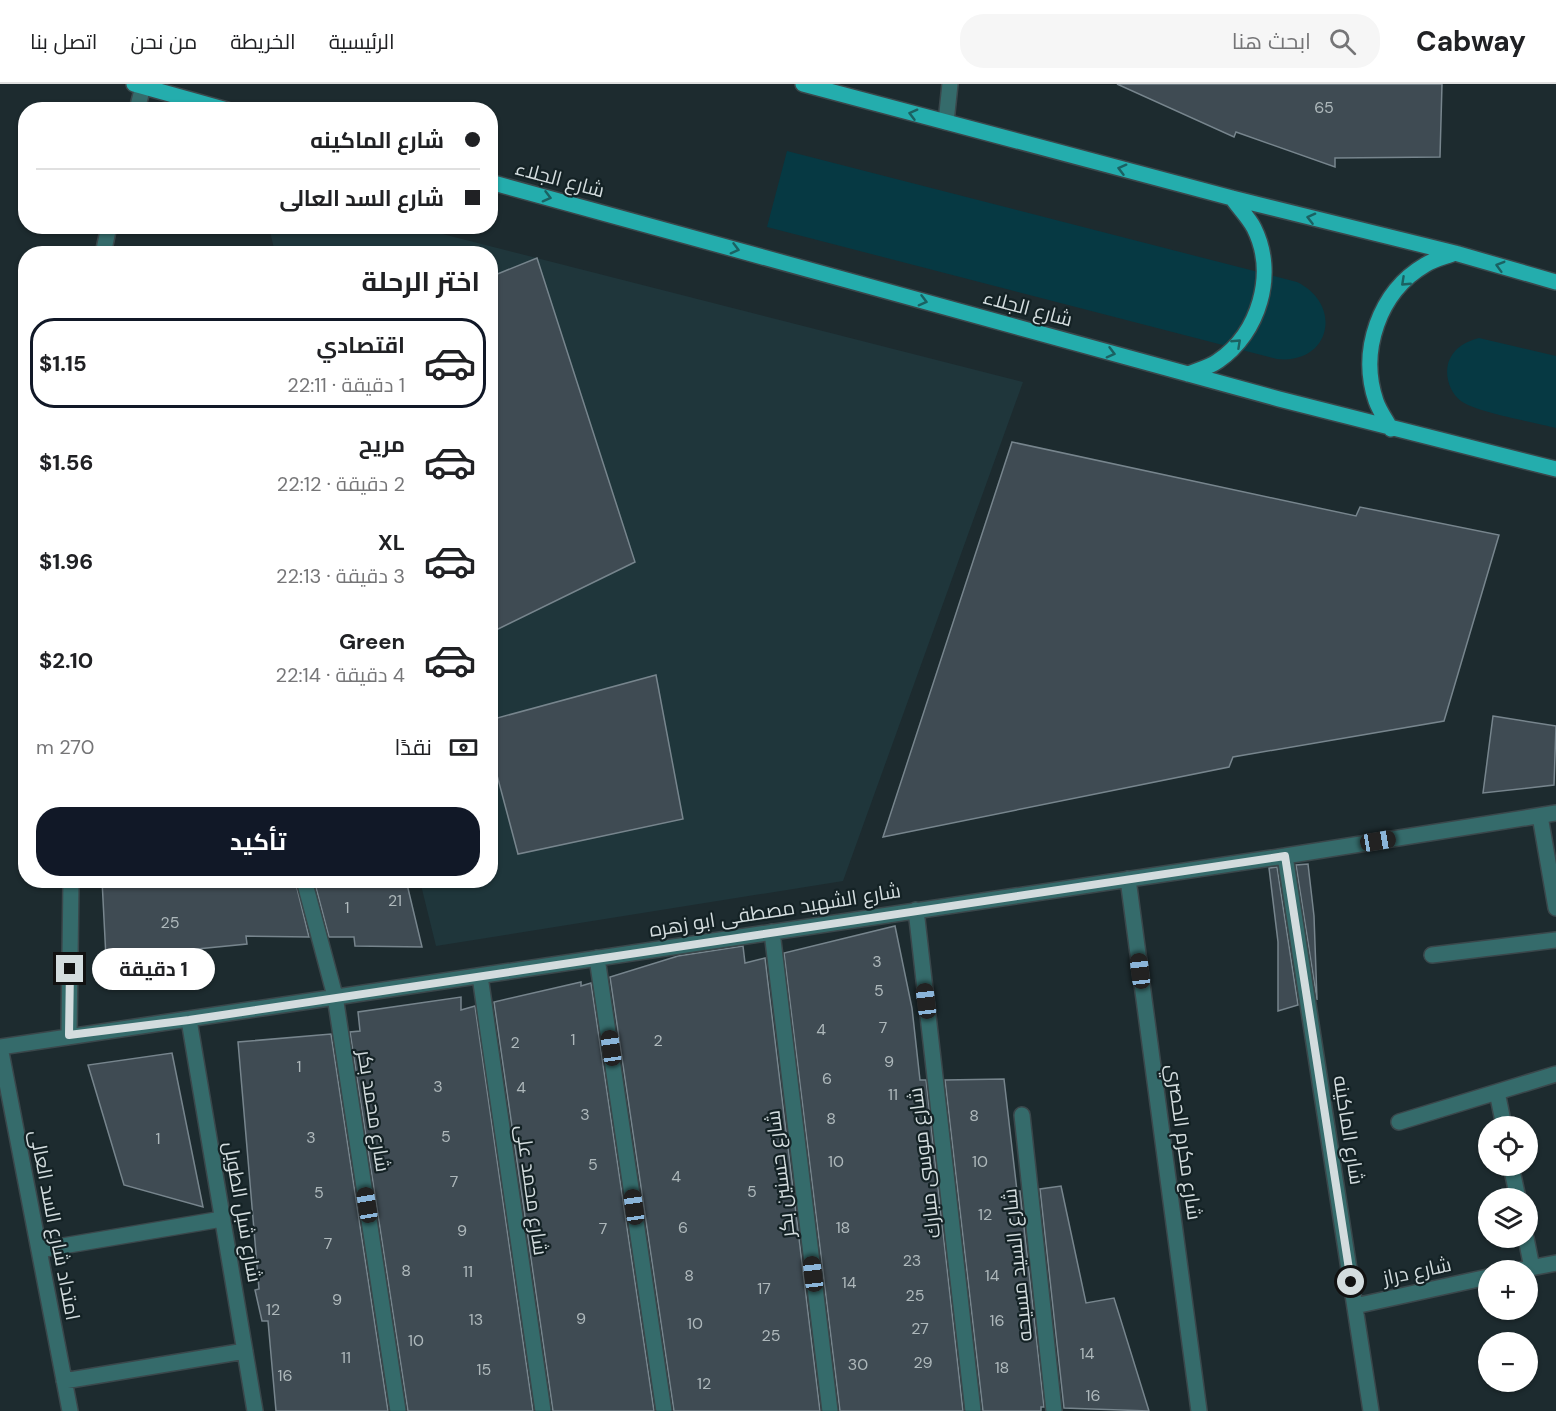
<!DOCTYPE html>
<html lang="ar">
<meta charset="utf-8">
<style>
:root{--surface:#fff;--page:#f6f6f6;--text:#202124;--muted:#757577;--line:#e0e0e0;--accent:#111827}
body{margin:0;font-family:"DM Sans",Cairo,sans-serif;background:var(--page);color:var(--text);direction:rtl;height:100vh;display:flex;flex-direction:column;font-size:22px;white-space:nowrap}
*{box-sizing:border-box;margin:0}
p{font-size:20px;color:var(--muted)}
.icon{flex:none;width:33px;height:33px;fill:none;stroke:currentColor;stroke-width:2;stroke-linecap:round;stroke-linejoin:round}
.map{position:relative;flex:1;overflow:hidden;direction:ltr}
.sheet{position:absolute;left:18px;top:162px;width:480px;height:642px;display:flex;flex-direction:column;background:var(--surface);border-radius:24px;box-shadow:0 2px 4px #0004;direction:rtl}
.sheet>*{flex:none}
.guide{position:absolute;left:18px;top:18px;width:480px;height:132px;border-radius:24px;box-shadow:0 2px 4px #0004;direction:rtl;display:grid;align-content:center;height:132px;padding:0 18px;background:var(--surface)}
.controls{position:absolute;left:1478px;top:1032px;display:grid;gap:12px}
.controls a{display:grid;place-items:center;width:60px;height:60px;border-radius:50%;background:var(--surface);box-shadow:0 2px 4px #0004;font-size:30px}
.end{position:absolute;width:27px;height:27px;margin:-14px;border:8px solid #d3dcde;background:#111;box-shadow:0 0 0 3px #111}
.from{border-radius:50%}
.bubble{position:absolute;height:42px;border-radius:21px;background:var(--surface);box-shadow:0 2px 4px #0004;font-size:20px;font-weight:700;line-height:42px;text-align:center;direction:rtl}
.car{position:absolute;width:18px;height:36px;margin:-18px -9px;border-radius:8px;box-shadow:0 0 4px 2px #0007;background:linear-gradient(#222 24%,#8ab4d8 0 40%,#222 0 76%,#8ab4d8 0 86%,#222 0)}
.guide b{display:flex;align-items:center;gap:21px;height:57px;font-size:22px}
.guide b+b{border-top:2px solid var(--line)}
.guide i{width:15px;height:15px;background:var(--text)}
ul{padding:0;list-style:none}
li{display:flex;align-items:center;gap:18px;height:90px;margin:0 12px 9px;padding:0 6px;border:3px solid transparent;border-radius:24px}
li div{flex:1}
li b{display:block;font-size:22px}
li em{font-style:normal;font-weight:700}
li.active{border-color:var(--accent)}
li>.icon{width:54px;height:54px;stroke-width:1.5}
h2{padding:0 18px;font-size:27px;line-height:72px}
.pay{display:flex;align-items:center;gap:15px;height:66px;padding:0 18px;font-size:22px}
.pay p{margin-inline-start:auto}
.action{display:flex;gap:12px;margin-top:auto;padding:12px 18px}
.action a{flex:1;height:69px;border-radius:24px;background:var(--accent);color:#fff;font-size:24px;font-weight:700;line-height:69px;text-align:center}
header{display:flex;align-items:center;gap:36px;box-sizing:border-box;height:84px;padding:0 30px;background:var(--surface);border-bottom:2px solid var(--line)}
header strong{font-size:28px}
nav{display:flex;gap:33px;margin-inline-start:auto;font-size:21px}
.search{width:420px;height:54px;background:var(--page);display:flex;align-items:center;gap:15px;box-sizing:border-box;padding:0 21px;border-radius:24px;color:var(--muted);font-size:22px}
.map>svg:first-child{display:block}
.built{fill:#1f363b}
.green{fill:#063943}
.building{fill:#3f4b53;stroke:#77858d;stroke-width:1.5}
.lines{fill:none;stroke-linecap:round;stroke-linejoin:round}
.minor-casing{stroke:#3a474b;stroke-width:18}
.major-casing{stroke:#3a474b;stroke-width:18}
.minor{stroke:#356b6b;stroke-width:15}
.major{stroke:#24adad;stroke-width:15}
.oneway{stroke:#1b6162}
.route{stroke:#d3dcde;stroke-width:8}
.labels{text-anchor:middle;stroke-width:4.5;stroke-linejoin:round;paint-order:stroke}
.number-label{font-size:16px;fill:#aeb8bb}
.street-label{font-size:20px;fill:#d3dcde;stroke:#142225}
</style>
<header>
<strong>Cabway</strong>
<div class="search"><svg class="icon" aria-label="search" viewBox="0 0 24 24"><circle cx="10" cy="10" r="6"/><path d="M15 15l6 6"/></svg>ابحث هنا</div>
<nav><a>الرئيسية</a><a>الخريطة</a><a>من نحن</a><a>اتصل بنا</a></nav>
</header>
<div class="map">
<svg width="1556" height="1327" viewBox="0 0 1556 1327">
<rect width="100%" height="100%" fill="#1d2b2f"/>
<!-- built -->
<path class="built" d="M269,143h146l608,155 -180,499 -407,65 -16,-65 70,-1v-626l-215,-1z"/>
<!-- green -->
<path class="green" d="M787,67l510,131c47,23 33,83 -20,77l-510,-132z
M1479,254l77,18v72c-22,-6 -78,-15 -95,-27 -11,-8 -16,-24 -13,-37 5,-16 17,-22 31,-26z"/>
<!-- building -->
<path class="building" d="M1117,0h325l-2,73 -105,1v9l-99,-35 -2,5z
M537,174l98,304 -145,71v-356z
M1012,358l344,74 4,-9 139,28 -55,186 -211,36 -4,10 -346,70z
M656,591l27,144 -165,35 -28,-105v-29z
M1493,632l63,10 -2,59 -71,8z
M1308,780l6,52 3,84 -21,-135z
M1277,783l21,138 -20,6v-69l-9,-74z
M102,796h193l14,57 -63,-1 1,8 -141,14z
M314,796h92l16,67 -67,-1 -1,-9h-25z
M895,842l17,82 8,72h6l37,331h-123l-56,-458z
M743,862l2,17 20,-5 55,453h-146l-64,-434 68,-21z
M581,898v4l10,-3 63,428h-101l-59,-409z
M461,913v13l14,-4 58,405h-125l-58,-379 10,-1 -2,-19z
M331,950l57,377h-112l-8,-90h-6l-7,-31 4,-1 -21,-247z
M172,969l31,154 -79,-22 -36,-120z
M1004,995l13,112h3l24,216h-3v4h-58l-38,-331z
M1061,1102l25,117 28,-5 35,113 -85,-3 -24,-219z"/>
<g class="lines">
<!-- minor casing -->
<g class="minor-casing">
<path id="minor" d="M137,26l6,-24
M946,38l4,-38
M103,170l6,-28
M1540,732l16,92
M1285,772l86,555
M1128,795l71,532
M304,796l31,116 63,415
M916,826l57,501
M772,848l58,479
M1432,871l124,-15
M597,874l67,453
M480,892l63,435
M189,936l66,391
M69,951l2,-155
M0,963l1285,-191 271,-43
M0,963l70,364
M1497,1008l7,34
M1022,1031l32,296
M1399,1038l157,-48
M1511,1082l7,32
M1526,1154l6,30
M39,1166l183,-31
M1520,1186l36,-7
M1355,1222l133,-29
M64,1297l181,-30"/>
</g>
<!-- major casing -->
<g class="major-casing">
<path id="major" d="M134,0l93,26
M803,0l429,114 223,55 101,29
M490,98l789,217 277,70
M1188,290c10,-4 22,-7 30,-13 41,-28 59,-87 36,-133 -5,-10 -15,-20 -22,-30
M1391,345c-5,-9 -12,-19 -15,-28 -17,-50 3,-109 49,-136 9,-6 20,-8 30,-12"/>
</g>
<!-- minor -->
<use href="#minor" class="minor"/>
<!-- major -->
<use href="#major" class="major"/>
</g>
<!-- one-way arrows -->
<defs><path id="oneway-chevron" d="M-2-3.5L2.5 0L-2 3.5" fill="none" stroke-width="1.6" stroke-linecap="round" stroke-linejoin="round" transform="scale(1.5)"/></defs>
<g class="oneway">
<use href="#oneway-chevron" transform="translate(913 30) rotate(-165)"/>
<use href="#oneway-chevron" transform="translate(1122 85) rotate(-165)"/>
<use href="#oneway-chevron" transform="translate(547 113) rotate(15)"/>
<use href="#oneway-chevron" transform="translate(1311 134) rotate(-166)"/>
<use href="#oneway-chevron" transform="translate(735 165) rotate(15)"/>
<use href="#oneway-chevron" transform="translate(1500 182) rotate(-164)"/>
<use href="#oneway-chevron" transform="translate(1405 198) rotate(137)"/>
<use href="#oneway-chevron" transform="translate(923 217) rotate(15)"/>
<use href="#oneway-chevron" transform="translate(1237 259) rotate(-43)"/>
<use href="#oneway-chevron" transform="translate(1111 269) rotate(15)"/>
</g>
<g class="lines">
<!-- route -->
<path class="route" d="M70,885l-1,66 120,-15 1096,-164 66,426"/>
</g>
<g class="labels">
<!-- number labels -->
<g class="number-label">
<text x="1324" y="29">65</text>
<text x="395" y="822">21</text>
<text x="347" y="829">1</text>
<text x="170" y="844">25</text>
<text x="877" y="883">3</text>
<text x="879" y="912">5</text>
<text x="883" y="949">7</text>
<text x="821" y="951">4</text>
<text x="573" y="961">1</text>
<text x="658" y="962">2</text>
<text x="515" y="964">2</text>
<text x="889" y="983">9</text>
<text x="299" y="988">1</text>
<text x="827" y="1000">6</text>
<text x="438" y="1008">3</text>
<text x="521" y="1009">4</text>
<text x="893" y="1016">11</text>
<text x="585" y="1036">3</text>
<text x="974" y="1037">8</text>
<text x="831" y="1040">8</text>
<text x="446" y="1058">5</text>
<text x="311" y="1059">3</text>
<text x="158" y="1060">1</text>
<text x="836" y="1083">10</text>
<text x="980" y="1083">10</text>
<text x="593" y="1086">5</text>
<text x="676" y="1098">4</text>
<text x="454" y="1103">7</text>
<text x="752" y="1113">5</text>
<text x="319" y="1114">5</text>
<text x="985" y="1136">12</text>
<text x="683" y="1149">6</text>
<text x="843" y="1149">18</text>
<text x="603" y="1150">7</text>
<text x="462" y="1152">9</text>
<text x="328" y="1165">7</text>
<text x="912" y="1182">23</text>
<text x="406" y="1192">8</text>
<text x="468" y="1193">11</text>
<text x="689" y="1197">8</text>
<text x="992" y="1197">14</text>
<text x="849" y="1204">14</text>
<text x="764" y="1210">17</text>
<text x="915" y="1217">25</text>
<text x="337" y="1221">9</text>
<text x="273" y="1231">12</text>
<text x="581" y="1240">9</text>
<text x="476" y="1241">13</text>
<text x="997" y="1242">16</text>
<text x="695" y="1245">10</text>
<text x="920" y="1250">27</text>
<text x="771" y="1257">25</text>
<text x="416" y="1262">10</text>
<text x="1087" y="1275">14</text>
<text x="346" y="1279">11</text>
<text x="923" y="1284">29</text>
<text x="858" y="1286">30</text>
<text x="1002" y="1289">18</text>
<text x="484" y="1291">15</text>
<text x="285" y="1297">16</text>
<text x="704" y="1305">12</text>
<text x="1093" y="1317">16</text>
</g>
<!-- street labels -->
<g class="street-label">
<text transform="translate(560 95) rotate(15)" y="7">شارع الجلاء</text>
<text transform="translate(1028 224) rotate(15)" y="7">شارع الجلاء</text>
<text transform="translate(775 826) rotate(-9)" y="7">شارع الشهيد مصطفى ابو زهره</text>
<text transform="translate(374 1027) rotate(81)" y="7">شارع محمد بكر</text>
<text transform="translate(1349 1046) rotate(81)" y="7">شارع الماكينه</text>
<text transform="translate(1184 1058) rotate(82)" y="7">شارع مكرم الحصري</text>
<text transform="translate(924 1079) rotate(-97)" y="7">شارع موسى مبارك</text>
<text transform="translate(780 1090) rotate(-97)" y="7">شارع حسنين بكر</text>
<text transform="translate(532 1106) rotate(82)" y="7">شارع محمد على</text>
<text transform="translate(243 1128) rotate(80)" y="7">شارع شبل الطويل</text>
<text transform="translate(55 1141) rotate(79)" y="7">امتداد شارع السد العالى</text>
<text transform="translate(1017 1181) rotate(-96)" y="7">شارع السيد مسيحه</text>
<text transform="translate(1417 1187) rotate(-12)" y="7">شارع دراز</text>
</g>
</g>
</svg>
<div class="controls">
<a><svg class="icon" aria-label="locate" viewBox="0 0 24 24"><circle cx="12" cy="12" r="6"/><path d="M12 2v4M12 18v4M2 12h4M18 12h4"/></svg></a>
<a><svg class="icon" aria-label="layers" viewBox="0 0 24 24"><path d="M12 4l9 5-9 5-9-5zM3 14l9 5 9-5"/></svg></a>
<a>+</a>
<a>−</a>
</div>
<i class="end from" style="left:1351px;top:1198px"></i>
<i class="end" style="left:70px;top:885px"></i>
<div class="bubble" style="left:92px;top:864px;width:123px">1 دقيقة</div>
<i class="car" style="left:1378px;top:757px;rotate:81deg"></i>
<i class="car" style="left:1140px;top:887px;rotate:353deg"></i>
<i class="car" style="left:926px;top:917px;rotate:353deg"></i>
<i class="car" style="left:611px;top:964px;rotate:352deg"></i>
<i class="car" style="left:367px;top:1121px;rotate:351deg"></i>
<i class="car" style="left:634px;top:1123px;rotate:352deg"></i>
<i class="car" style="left:813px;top:1190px;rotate:353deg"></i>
<div class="guide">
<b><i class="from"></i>شارع الماكينه</b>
<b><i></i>شارع السد العالى</b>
</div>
<section class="sheet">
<h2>اختر الرحلة</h2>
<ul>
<li class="active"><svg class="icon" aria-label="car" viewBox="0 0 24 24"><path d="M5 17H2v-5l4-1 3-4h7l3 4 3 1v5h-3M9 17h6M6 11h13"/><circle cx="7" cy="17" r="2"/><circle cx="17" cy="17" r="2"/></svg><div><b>اقتصادي</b><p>1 دقيقة · 22:11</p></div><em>$1.15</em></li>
<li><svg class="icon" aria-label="car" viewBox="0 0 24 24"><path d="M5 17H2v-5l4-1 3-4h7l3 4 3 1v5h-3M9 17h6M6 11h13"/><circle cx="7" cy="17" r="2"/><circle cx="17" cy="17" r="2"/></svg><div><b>مريح</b><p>2 دقيقة · 22:12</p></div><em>$1.56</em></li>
<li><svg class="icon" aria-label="car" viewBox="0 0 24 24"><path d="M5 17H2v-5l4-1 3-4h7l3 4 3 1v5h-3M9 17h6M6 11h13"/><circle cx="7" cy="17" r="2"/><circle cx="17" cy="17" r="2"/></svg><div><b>XL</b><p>3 دقيقة · 22:13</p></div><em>$1.96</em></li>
<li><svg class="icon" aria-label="car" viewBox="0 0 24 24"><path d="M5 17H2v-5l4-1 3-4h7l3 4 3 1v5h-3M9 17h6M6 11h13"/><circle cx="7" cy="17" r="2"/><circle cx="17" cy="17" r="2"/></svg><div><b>Green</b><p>4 دقيقة · 22:14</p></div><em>$2.10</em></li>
</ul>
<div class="pay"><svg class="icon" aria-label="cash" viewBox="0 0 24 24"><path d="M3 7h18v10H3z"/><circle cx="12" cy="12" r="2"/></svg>نقدًا<p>270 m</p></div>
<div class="action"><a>تأكيد</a></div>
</section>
</div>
